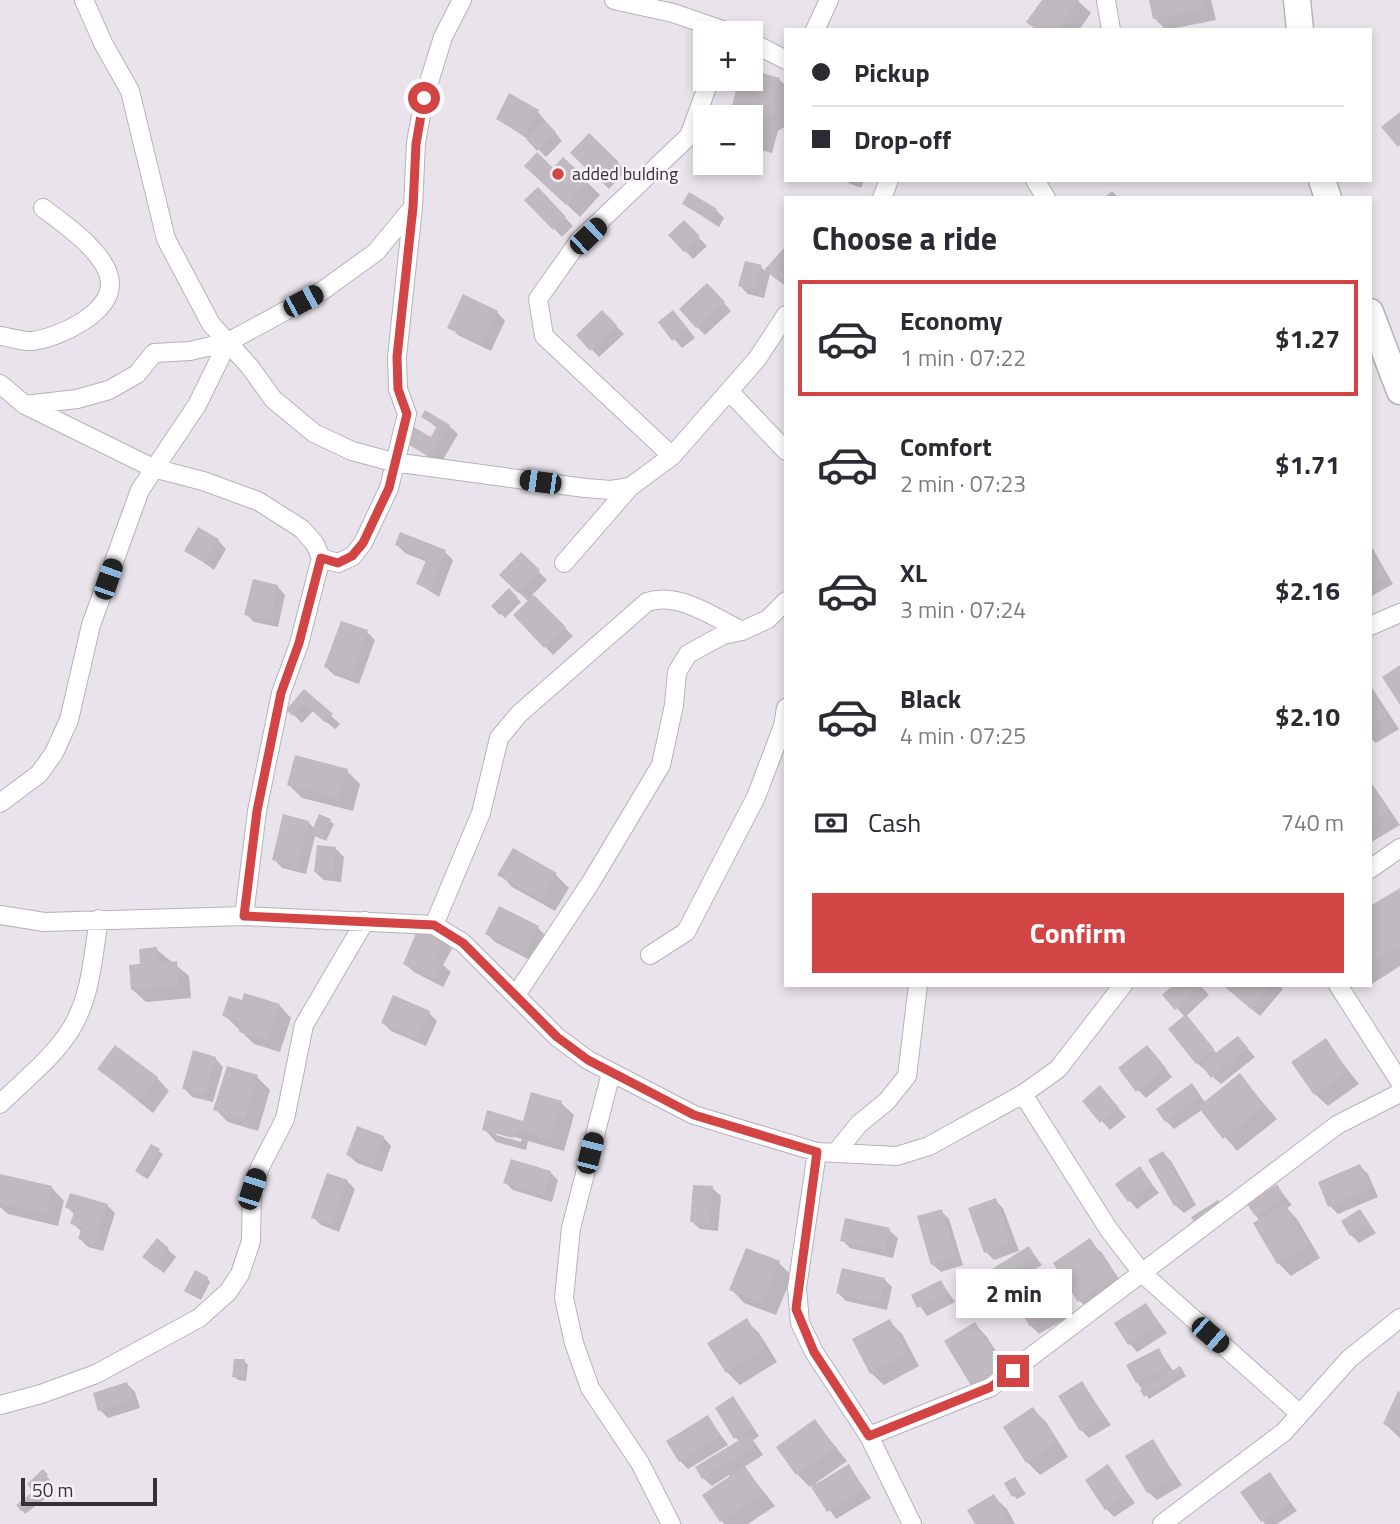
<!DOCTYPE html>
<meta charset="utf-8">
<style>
:root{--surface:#fff;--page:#f2f2f3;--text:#2b2b33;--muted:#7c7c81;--line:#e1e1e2;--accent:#d34444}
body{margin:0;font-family:"Titillium Web",sans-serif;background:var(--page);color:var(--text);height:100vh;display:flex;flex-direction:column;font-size:26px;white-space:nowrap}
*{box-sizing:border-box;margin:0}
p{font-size:23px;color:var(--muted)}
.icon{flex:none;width:38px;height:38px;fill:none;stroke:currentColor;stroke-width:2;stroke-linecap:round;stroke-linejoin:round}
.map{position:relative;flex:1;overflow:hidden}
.details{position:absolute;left:784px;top:196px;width:588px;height:791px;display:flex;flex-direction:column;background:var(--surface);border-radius:0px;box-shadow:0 4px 10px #0003}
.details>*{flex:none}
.guide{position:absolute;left:784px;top:28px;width:588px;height:154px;border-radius:0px;box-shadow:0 4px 10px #0003;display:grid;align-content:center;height:154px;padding:0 28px;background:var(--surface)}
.tools{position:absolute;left:693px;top:21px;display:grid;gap:14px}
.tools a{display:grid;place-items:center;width:70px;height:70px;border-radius:0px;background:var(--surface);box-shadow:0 4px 10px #0003;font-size:35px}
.scale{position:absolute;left:21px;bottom:18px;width:136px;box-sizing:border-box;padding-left:7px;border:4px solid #343234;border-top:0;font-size:19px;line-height:24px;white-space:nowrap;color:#343234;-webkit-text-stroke:5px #f7f1f8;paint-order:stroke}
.end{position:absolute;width:32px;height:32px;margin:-16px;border:9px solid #d34444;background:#fff;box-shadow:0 0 0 4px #fff}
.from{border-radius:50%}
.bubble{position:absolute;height:49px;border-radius:0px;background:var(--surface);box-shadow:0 4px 10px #0003;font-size:23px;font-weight:700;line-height:49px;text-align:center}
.car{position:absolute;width:21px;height:42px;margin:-21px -10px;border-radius:9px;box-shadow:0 0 5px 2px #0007;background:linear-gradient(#222 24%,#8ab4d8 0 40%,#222 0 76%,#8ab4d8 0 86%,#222 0)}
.guide b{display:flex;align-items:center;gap:24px;height:66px;font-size:26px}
.guide b+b{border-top:2px solid var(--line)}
.guide i{width:18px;height:18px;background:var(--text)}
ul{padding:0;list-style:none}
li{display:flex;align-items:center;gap:21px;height:116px;margin:0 14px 10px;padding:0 14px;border:4px solid transparent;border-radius:0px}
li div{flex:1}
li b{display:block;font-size:26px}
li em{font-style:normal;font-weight:700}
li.selected{border-color:var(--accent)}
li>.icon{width:63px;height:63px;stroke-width:1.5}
h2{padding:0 28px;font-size:32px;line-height:84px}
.pay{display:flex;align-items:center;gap:18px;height:77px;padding:0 28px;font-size:26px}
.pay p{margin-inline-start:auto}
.action{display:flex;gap:14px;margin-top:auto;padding:14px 28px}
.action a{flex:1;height:80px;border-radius:0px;background:var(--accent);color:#fff;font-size:28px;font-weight:700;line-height:80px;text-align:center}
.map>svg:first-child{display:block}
.shadow{fill:#0003;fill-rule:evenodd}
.building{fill:#c0b9bf}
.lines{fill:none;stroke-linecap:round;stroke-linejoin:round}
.street-casing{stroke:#b7b2b9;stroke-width:20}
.secondary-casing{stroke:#b7b2b9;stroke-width:29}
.street{stroke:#fff;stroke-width:18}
.secondary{stroke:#fff;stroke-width:26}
.route{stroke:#d34444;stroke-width:9}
.poi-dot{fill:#d34444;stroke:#f7f1f8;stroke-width:2.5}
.labels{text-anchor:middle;stroke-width:5;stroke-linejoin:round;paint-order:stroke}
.poi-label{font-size:18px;fill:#343234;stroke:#f7f1f8;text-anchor:start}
</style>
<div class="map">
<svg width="1400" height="1524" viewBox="0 0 1400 1524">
<rect width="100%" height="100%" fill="#e9e4eb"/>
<!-- shadow -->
<path class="shadow" d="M1044,0h33l14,13 -12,17h-42l-9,-9z
M1150,0h61l5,20 -50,10 -12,-12z
M751,71l28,8 7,7v40l-8,5 -6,22 -21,-6v-30h-20l10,-38h10z
M510,96l28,16 24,29 -16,16 -17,-17 -31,-21z
M589,135l37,36 -17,18 -37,-36z
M564,159l36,36 -20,22 -41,-39z
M841,180h23l-3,8z
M538,189l35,37 -11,11 -35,-37z
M1112,191l7,7h-15z
M684,204l32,6 8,8 -5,9z
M683,222l24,24 -14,13 -23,-24z
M786,250v36l-16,-12 -6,24 -16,-4 -8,-8 21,-19 4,4z
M715,293l16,18 -26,24 -8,-8z
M497,312l8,9 -14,30 -33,-16 -8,-8z
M602,312l22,22 -25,23 -21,-22z
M681,320l14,18 -13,10 -22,-26z
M424,417l25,9 9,8 -18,31 -36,-25 27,-1 6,-11z
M401,534l44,18 8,8 -14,37 -20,-13 8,-22 -22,-9 -8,-8z
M218,540l8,9 -12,21 -28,-20z
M1370,544l23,40 -23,13z
M521,554l26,26 -15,15 41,41 -20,19 -38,-40 14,-13 -28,-27z
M277,586l8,9 -7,32 -24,-5 -8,-8z
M509,591l12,11 -16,16 -11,-12z
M367,632l8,8 -16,44 -25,-9 -8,-8z
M1370,685l29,44 -23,14 -6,-5z
M304,692l36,32 -5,5 -22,-18 -11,12 -13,-13z
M347,771l13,13 -7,27 -51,-13 -13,-13z
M1370,781l30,44 -30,18z
M330,821l4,3 -8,17 -11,-5 -9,38 -24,-6 -8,-9 34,-37 7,7z
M336,849l8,8 -3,25 -17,-2 -9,-8z
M513,850l43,25 13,13 -14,23 -43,-24 -12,-13z
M1400,890v76l-28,18 -2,-76z
M538,928l8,8 -14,25 -37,-19 -8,-8z
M444,941l8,8 -9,16 8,7 -8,15 -29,-15 -9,-8z
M156,949l33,27 2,22 -45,4 -13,-12 9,-24z
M1200,985l9,10 -23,21 31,38 28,-8 10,11 -34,27 -24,-21 -12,-46 -8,-9z
M1231,985h48l4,4 -23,27 -24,-20z
M243,1002l36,3 12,13 -11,34 -26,-8 -30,-29z
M429,1013l8,8 -11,25 -35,-15 -8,-8z
M1325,1041l34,43 -31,22 -13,-12z
M1155,1055l17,22 -26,21 -8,-8z
M215,1058l8,9 -10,35 -21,-5 -8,-9z
M99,1069l58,9 12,13 -16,22z
M1240,1076l37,43 -40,32 -35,-41 -28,19 -8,-8 25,-36 15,18z
M257,1077l13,13 -12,41 -30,-9 -13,-13z
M1108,1096l18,21 -16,13 -26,-29z
M561,1103l13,12 -10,36 -36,-10 -2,9 -30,-8 -12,-13 40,-6zM496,1132l26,7 -1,3 -25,-7z
M383,1137l8,9 -9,26 -25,-9 -9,-8z
M152,1147l11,7 -15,25 -7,-4z
M1163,1153l8,8 25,44 -12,8 -9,-8z
M1360,1166l8,8 10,23 -40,17 -8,-8z
M1139,1168l20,25 -22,16 -8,-9z
M550,1172l8,8 -6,22 -39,-12 -8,-8z
M0,1179l52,9 12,13 -6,25 -50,-12 -8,-7z
M347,1181l8,8 -16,43 -18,-7 -8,-8z
M1277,1187l15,18 -5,3 10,11 23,39 -29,18 -13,-13 -22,-48z
M712,1188l9,8 -3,35 -18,-2 -9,-8z
M995,1200l8,8 16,43 -25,9 -8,-8z
M107,1205l8,8 -12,38 -15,-4 -8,-8 1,-8 -9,-8 3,-8 -8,-8z
M941,1211l8,8 14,46 -22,7 -9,-8z
M1360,1211l16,22 -17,10 -8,-8z
M889,1230l9,8 -5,20 -43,-10 -8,-8z
M157,1240l19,17 -12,16 -11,-8z
M1089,1241l13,12 24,37 -34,23 -13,-13z
M1029,1248l13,17 -35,22 -8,-8z
M747,1250l32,13 13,13 -16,39 -32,-12 -12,-13z
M987,1273l25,36 -6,4 -25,-36z
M207,1278l3,4 -9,18 -15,-9z
M884,1279l8,8 -5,23 -41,-9 -8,-8z
M1039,1280l26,39 -26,15 -8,-8z
M941,1282l14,20 -28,14 -14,-20z
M1146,1305l21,28 -30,19 -8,-9z
M746,1321l13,12 18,29 -37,23 -13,-13 -17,-28z
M889,1321l13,13 17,32 -35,19 -13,-12z
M975,1324l12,13 29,46 -29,17 -12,-12z
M1159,1351l15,21h9l3,4 -37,23 -12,-17z
M244,1361l4,4 -2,16 -8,-1 -4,-4z
M127,1384l8,8 5,16 -32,10 -8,-8z
M1082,1384l29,41 -22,13 -8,-8z
M1400,1394v44l-15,-14z
M733,1398l26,38 -6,4 10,15 -19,12 31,39 -27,18h-24l-20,-28 27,-18 -2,-3 -17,11 -9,-8 37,-36 -4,-4z
M1033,1409l13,13 22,35 -28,18 -13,-13 -22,-35z
M708,1417l20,28 -40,24 -8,-8z
M815,1421l32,40 -31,22 1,2 32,-19 22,32 -35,21 -24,-34 -2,2 -13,-13z
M1152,1441l30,44 -25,15 -9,-8z
M1108,1466l27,37 -21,14 -8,-8z
M43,1472l7,8 -11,10 7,8 -21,16 -7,-9 18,-14 -7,-7z
M1270,1474l27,37 -20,13h-12l-3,-4z
M1015,1479l11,15 -9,5 -3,-3z
M994,1497l13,12 8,15h-38z"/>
<!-- building -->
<path class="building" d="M1042,0h37l-22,30h-20l-11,-8z
M1149,0h53l2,8 -51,11z
M751,70l29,8 -6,23 5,4 -8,12 -5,1 -6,24 -9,-3v-22h-22l10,-38h12z
M509,93l30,17 -14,26 -29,-17z
M1400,112v33l-2,2 -17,-20z
M544,120l12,12 -19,19 -11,-12z
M589,133l30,29 -19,20 -30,-29z
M537,152l16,16 10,-11 26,24 -23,24 -42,-39z
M538,187l28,30 -13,13 -29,-30z
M689,192l28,17 -7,11 -28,-16z
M684,220l16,16 -16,16 -16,-17z
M786,246v40l-22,-16z
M745,261l17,4 -7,26 -17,-5z
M707,283l18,19 -29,26 -17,-19z
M463,294l35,17 -16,33 -35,-16z
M602,310l15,15 -27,26 -14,-16z
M673,310l15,19 -16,12 -14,-19z
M425,410l25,15 -19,33 -30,-18 9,-15 21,12 6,-11 -16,-9z
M198,527l21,12 -14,24 -21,-12z
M400,532l46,18 -15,40 -15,-6 11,-26 -32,-13z
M1370,547l16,29 -16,9z
M521,552l19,18 -22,23 -19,-18z
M253,579l25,6 -8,35 -26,-5z
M509,588l9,10 -18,17 -9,-9z
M534,595l32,32 -22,21 -31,-33z
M341,621l27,9 -17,47 -27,-10z
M1400,665v40l-18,-28z
M304,689l29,25 -7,9 -22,-19 -11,12 -7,-6z
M1370,689l17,26 -17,12z
M295,755l53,14 -8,30 -53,-14z
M1370,782l18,29 -18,12z
M283,814l26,7 -11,45 -26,-6z
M319,814l12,5 -8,20 -12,-5z
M317,845l19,2 -3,27 -19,-2z
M513,848l44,25 -15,27 -45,-25z
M1400,888v58l-30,18v-58z
M499,906l40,20 -15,28 -39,-20z
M419,926l26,14 -10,18 8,5 -9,17 -31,-16z
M157,947l1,16 19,-2 2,25 -48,4 -2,-25 11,-1 -1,-15z
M1173,985h30l-28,25 -13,-15z
M1228,985h43l-19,25 -26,-22z
M244,993l36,11 -12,37 -29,-9 3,-10 -20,-6 7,-20 13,4z
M393,995l37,16 -12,28 -37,-16z
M1186,1014l28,35 -18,15 -28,-35z
M1238,1036l10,12 -37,30 -10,-14z
M1326,1038l22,33 -34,24 -23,-33z
M115,1045l43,32 -18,24 -43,-32z
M1147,1045l19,23 -30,24 -18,-24z
M193,1050l23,7 -11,38 -23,-6z
M227,1066l31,9 -13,44 -32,-9z
M1240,1073l25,33 -42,33 -25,-32z
M1192,1083l9,13 -36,26 -9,-13z
M1100,1085l19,23 -19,15 -18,-22z
M531,1092l31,9 -11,39 -35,-10 -3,8 -31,-8 5,-20 36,11z
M357,1126l27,10 -11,29 -27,-10z
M151,1144l9,5 -16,28 -9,-6z
M1163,1151l26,46 -15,9 -26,-46z
M511,1159l40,12 -7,24 -41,-12z
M1360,1164l11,24 -43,19 -10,-25z
M1140,1166l12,18 -24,18 -13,-18z
M327,1173l21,7 -17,45 -20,-7z
M0,1174l52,12 -6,28 -46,-10z
M1277,1184l8,13 -30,19 -8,-12z
M693,1185l20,1 -3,38 -20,-2z
M70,1193l38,11 -13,40 -17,-5 4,-12 -12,-3 5,-14 -10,-2z
M996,1198l16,44 -28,11 -16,-45z
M1218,1200l6,10 -27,16 -6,-9z
M1285,1204l24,41 -32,19 -24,-41z
M942,1209l14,48 -25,8 -14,-49z
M1360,1209l10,15 -20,12 -9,-15z
M845,1218l45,10 -5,23 -45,-10z
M157,1238l12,10 -14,19 -13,-10z
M1090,1238l25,39 -37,25 -25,-39z
M1029,1246l6,10 -37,24 -6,-11z
M746,1248l34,13 -17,43 -34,-14z
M842,1268l43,10 -6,25 -43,-10z
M195,1270l13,7 -11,21 -13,-7z
M988,1270l18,31 -10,5 -18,-30z
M1039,1278l19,32 -28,17 -19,-32z
M941,1280l7,13 -31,15 -6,-13z
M1146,1303l14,21 -32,21 -14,-22z
M747,1318l18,31 -39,24 -19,-30z
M890,1319l18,34 -38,21 -18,-35z
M975,1322l29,48 -31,19 -29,-48z
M1159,1348l9,18 -32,17 -10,-18z
M234,1359h11l-2,19 -11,-1z
M1180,1366l4,6 -40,25 -4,-7z
M1082,1381l22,35 -24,15 -22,-35z
M127,1382l6,18 -35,11 -5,-18z
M1398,1391l2,1v40l-17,-8z
M733,1396l20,31 -19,12 -19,-31z
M1033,1407l24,36 -31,20 -23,-36z
M708,1415l13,21 -42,26 -13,-21z
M815,1419l20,29 -39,27 -20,-28z
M749,1434l7,12 -54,33 -7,-12z
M1153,1439l22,37 -28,17 -22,-37z
M849,1464l15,26 -37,22 -16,-25z
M1108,1464l20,30 -23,16 -20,-30z
M745,1466l18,27 -43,29 -18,-27z
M43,1469l5,6 -16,15 -5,-6z
M1270,1472l20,30 -29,20 -21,-30z
M1015,1477l8,13 -11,7 -8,-14z
M39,1487l5,7 -23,17 -5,-6z
M994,1494l17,30h-36l-8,-14z"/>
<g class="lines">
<!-- street casing -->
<g class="street-casing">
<path id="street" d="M84,0l19,43 27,48 36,148 45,85 39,43 23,32 41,34 38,18 41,11 192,26 26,2 19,-3 42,-31 85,-97 29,-44
M614,0l59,13 58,20
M1106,0l5,30
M815,30l14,-30
M751,42l35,18
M1035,180l11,18
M882,198l7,-18
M0,336c10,1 23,6 32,5 26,-3 78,-27 78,-57 0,-29 -46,-60 -67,-76
M0,384l25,21 128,63 50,13 55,20 44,28 13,15 6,14 -22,86 -18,49 -24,118 -13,105
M729,391l57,60
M25,405l52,-6 32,-9 28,-16 17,-21 36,-2 38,-9 94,-51 54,-39 37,-45
M672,456l-128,-120 -6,-37 41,-58 110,-105 21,-57
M321,558l17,5 15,-7 10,-13 26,-55 18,-74 -9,-25 -1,-32 16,-150 3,-64 8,-45 19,-61 19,-37
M564,563l66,-76
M1370,626l30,-13
M0,803l39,-29 15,-21 15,-33 22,-95 49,-135 57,-85 31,-63
M1370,869l30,-21
M0,915l44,7 200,-6 190,9 29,18 94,94 31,23 106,55 123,37 80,4 32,-10 94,-52 35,-25 65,-84
M434,925l47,-112 18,-75 20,-24 128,-112c32,-11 68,16 95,29
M650,955l36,-23 70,-135 27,-71 3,-18
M1338,985l62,97
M516,995l75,-113 70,-117 13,-60 3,-33 11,-18 35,-19 19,-4 26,-12 18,-18
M611,1073l-40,155 -7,70 10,45 16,45 50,75 31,61
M1023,1094l86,136 34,44 156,139
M0,1104c23,-23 54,-47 71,-75 20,-32 22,-74 28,-110
M837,1151l22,-27 28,-23 20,-25 11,-91
M817,1152l-20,136 3,35 14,29 55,84 43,88
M0,1405l41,-11 55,-20 103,-56 29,-26 12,-18 11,-33 1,-52 8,-22 25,-48 19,-94 61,-104
M869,1436l122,-49 346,-262 63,-32
M1162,1524l122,-92 65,-73 51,-41"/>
</g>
<!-- secondary casing -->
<g class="secondary-casing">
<path id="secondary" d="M1297,0l3,30
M1322,180l6,18
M1370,312l30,79"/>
</g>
<!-- street -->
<use href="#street" class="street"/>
<!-- secondary -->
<use href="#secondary" class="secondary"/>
</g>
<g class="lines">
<!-- route -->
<path class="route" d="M424,98l-8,46 -3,63 -16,150 1,32 9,25 -18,74 -26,55 -11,13 -14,7 -17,-5 -22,85 -18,50 -24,118 -13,105 190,9 29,18 94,94 31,23 106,55 123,37 -21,157 18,43 55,84 122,-49 22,-16"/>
</g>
<!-- markers -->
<circle class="poi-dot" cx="558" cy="174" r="7"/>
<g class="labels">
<!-- poi labels -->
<g class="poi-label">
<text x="572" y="180">added bulding</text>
</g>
</g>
</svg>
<div class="tools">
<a>+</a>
<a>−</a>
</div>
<div class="scale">50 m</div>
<i class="end from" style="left:424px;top:98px"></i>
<i class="end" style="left:1013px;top:1371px"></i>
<div class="bubble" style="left:956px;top:1269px;width:116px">2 min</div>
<i class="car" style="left:588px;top:236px;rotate:46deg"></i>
<i class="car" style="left:303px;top:301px;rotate:62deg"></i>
<i class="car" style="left:540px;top:482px;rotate:278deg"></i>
<i class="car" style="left:108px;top:579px;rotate:19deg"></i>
<i class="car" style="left:590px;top:1153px;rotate:14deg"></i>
<i class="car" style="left:252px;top:1189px;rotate:18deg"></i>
<i class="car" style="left:1210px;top:1335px;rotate:131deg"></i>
<div class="guide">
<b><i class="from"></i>Pickup</b>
<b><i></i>Drop-off</b>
</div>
<section class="details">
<h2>Choose a ride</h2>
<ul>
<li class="selected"><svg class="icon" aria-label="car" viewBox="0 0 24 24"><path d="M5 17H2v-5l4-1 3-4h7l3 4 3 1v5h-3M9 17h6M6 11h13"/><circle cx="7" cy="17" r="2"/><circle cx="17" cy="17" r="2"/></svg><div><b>Economy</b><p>1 min · 07:22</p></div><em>$1.27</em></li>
<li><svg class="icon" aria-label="car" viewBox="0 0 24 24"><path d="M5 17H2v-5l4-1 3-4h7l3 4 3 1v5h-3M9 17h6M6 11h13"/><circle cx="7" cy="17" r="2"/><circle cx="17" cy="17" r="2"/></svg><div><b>Comfort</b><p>2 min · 07:23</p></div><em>$1.71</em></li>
<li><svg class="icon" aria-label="car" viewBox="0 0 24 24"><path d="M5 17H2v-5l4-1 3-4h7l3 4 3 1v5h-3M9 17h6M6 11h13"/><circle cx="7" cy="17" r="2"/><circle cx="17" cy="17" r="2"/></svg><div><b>XL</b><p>3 min · 07:24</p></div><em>$2.16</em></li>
<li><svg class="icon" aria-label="car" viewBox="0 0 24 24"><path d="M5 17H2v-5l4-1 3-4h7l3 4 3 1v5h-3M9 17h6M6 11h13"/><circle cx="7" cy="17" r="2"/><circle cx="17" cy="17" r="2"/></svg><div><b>Black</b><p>4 min · 07:25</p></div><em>$2.10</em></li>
</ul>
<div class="pay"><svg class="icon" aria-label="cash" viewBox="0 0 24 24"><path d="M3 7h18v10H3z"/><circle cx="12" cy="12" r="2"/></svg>Cash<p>740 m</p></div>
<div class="action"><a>Confirm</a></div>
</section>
</div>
